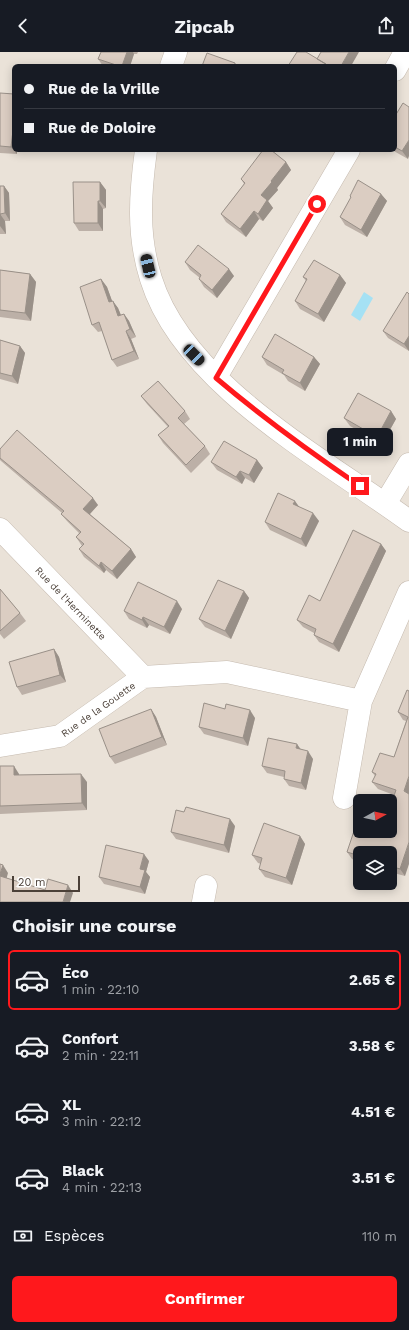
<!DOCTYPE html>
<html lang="fr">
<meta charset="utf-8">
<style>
:root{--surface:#171b24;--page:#242831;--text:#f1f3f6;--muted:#9ea1a6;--line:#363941;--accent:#ff181c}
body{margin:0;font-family:"Work Sans",sans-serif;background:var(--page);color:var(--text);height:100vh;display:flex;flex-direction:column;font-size:15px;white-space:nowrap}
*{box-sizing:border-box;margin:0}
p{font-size:13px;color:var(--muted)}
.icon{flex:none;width:22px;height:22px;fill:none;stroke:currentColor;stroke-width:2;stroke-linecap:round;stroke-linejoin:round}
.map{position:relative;height:850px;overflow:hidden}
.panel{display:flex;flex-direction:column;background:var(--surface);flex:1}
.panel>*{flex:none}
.hud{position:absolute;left:12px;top:12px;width:385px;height:88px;border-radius:6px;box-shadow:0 2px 10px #0003;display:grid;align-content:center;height:88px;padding:0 12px;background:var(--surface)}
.needle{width:26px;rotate:82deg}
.buttons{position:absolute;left:353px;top:742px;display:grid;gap:8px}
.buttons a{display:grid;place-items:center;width:44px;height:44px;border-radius:6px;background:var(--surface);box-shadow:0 2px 10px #0003;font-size:20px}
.scale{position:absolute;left:12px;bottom:10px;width:68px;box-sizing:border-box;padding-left:4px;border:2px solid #4b4038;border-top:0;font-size:11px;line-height:14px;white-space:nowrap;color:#4b4038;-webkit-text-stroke:3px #fff;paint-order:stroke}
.end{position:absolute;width:18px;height:18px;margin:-9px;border:5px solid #ff181c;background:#fff;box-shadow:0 0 0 2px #fff}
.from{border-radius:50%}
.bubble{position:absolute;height:28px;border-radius:6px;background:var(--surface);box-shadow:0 2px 10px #0003;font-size:13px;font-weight:700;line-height:28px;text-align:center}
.car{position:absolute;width:12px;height:24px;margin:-12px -6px;border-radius:5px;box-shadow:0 0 3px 1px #0007;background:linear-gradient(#222 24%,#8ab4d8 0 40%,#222 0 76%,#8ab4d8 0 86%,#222 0)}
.hud b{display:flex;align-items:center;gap:14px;height:38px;font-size:15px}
.hud b+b{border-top:1px solid var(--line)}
.hud i{width:10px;height:10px;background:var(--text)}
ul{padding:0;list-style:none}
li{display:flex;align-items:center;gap:12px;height:60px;margin:0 8px 6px;padding:0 4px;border:2px solid transparent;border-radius:6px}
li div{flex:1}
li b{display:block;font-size:15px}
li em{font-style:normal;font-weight:700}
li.current{border-color:var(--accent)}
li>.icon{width:36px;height:36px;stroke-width:1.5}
h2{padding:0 12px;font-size:18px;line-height:48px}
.pay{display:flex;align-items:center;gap:10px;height:44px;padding:0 12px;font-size:15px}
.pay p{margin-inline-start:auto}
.primary-button{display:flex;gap:8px;margin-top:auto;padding:8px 12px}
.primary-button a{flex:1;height:46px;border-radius:6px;background:var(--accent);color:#fff;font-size:16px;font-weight:700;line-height:46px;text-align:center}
header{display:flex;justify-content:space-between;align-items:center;height:52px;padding:0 12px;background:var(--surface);font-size:18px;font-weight:700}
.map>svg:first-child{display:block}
.residential{fill:#eae2d8;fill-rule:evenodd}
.water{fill:#a5e1f4}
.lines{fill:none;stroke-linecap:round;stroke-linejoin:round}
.minor-casing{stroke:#c5baaf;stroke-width:23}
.minor{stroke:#fff;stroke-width:22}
.wall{fill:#bcb0a7}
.shaded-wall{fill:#999088}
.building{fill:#dbcdc2;stroke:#999088}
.route{stroke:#ff181c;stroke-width:5}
.labels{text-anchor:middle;stroke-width:3.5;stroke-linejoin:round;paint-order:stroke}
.street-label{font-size:10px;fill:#4b4038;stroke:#fff}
</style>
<header><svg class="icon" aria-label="back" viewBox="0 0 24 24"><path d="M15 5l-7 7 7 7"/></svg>Zipcab<svg class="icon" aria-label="share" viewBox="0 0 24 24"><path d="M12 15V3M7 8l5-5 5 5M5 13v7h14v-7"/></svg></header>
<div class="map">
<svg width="409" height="850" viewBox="0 0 409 850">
<rect width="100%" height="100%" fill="#f6f1eb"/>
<!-- residential -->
<path class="residential" d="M0,0h409v850h-409zM14,14h381v84h-381zM360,749h30v30h-30zM360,801h30v30h-30z"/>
<!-- water -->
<path class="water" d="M364,240l9,6 -13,23 -9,-6z"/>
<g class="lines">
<!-- minor casing -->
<g class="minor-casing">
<path id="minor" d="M171,14l5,-14
M395,18l10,-18
M146,98c-6,44 -9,85 5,129 33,106 172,179 258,242
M216,325l133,-227
M385,452l24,-40
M0,477l143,148
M0,694l60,-10 83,-59 84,-5 134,29
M344,746l17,-97 48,-109
M203,850l3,-16"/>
</g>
<!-- minor -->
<use href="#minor" class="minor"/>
</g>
<!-- wall -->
<path class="wall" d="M101,0h37l-1,2h-3l-4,12h-27l-5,-7z
M0,41l14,57h3v4l-17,-1z
M395,64l13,43 -16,-9h3z
M286,110l5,8 -14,18 1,2 -10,11 5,7 -10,13 -4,-2 -13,18 -20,-15 -5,-8 23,-30 -3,-5z
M100,130l6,8v18l-3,1v22h-24l-5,-8z
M0,134h4l5,7 1,28h-5l1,13h-6z
M381,142l6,7 -20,36 -22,-12 -5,-8 11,-19 -1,-2z
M185,210l49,14 -17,22 -13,-11 -5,-8 1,-1 -10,-8z
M0,218l30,4 6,8 -5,39 -31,-4z
M340,223l6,8 -22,39 -24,-13 -5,-8 11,-20 -3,-4z
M101,227l6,8 5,14 6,7 3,7 3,-1 5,7 7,16 -5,2 8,20 -22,8 -5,-7 -10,-29 -4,1 -6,-7z
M409,242v57l-21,-13 -5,-7z
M0,288l20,6 5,7 -7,31 -18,-5z
M262,305h52l6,7 -15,27 -17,-10 -4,-6 -17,-10z
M141,344l44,15 5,8 -6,5 21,22 5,8 -19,19 -28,-30 -5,-8 10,-8 -21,-23z
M391,359l5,8 -14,25 -32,-18 -6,-8z
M0,397l98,56 -8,9 41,35 5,8 -19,22 -11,-9 -2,3 -20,-16 -5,-8 3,-3 -6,-9 3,-4 -12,-12 -6,-7 1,-1 -61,-52 -1,-1z
M257,408l6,8 -9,15 -9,-5 -3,6 -25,-14 -6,-8z
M299,455l20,14 -13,26 -36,-17 -5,-8z
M381,492l5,7 -47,101 -20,-10 -5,-7v-2l-11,-6 -6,-7 23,-19z
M0,537l20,24 6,8 -22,18 -4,-5z
M244,539l5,7 -18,41 -26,-12 -6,-8z
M182,557l-12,25 -21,-9 -2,3 -18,-9 -5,-8z
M54,597l5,8 7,25 -44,13 -5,-8z
M409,639l-4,185 -15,-4v-19h-30v9l-8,-3 -5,-7 34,-16 13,-41 -16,-6 -6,-7 3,-6 -3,-4 22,-15 12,-36 -3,-1 -5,-8z
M151,657l5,8 11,28 -52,19 -5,-7z
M225,657l30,9 -7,28 -44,-12 -5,-7z
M301,698l12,9 -7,31 -17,-4 -5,-7v-2l-17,-4 -5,-7z
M0,714l19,8v1l68,7v28l-87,4z
M235,774l-6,27 -53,-14 -5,-7z
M300,784l5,8 -13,41 -27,-8 -6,-8 2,-5 -3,-1 -6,-8z
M149,809l-3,11 4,5 -5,17 -41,-10 -5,-7z"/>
<!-- shaded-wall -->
<path class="shaded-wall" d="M127,0h6l1,2 -4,12h-8z
M349,0h10l-8,14h-10z
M14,70v28h3v4l-6,-7z
M409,88v16l-1,3 -6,-8z
M286,110l5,8 -14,18 1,2 -10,11 5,7 -10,13 -5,-7 3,-19 10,-14z
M100,130l6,8v18l-6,-7z
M4,134l5,7 1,28 -5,-8z
M381,142l6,7 -20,36 -6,-7z
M98,149l5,8v22l-5,-8z
M254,159l5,8 -13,18 -6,-8z
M0,162l5,7 1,13 -6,-8z
M229,217l5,7 -17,22 -5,-8z
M30,222l6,8 -5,39 -6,-8z
M340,223l6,8 -22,39 -6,-8z
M101,227l6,8 8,22 -6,-7z
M113,249l5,7 6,15 -6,-7z
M124,262l5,7 7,16 -6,-8z
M126,279l5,8 8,20 -5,-8z
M409,284v15l-5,-7z
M20,294l5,7 -7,31 -6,-8z
M314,305l6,7 -15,27 -5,-8z
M391,359l5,8 -14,25 -5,-7z
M257,408l6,8 -9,15 -5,-8z
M240,419l5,7 -3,6 -6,-7z
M93,446l5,7 -10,11 -5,-7z
M295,449l5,7 -7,-4z
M313,461l6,8 -13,26 -5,-8z
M381,492l5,7 -47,101 -6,-8z
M131,497l5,8 -19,22 -5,-8z
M101,510l5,8 -2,3 -5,-7z
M244,539l5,7 -18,41 -6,-8z
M177,549l5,8 -12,25 -6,-7z
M143,565l6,8 -2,3 -5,-8z
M54,597l5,8 7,25 -6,-7z
M151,657l5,8 11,28 -5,-8z
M250,658l5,8 -7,28 -5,-8z
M297,692l5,7 -6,-3z
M308,699l5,8 -7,31 -5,-7z
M14,714l5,8 1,9 -6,-8z
M81,722l6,8v28l-5,-7z
M409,724v22l-5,-7z
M230,767l5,7 -6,27 -5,-8z
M300,784l5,8 -13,41 -6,-7z
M409,790v22l-4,12 -5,-7z
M144,802l5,7 -3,11 4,5 -5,17 -5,-7v-18z
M3,813l5,8 -3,11 -5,-7v-3z
M68,833l5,8 -3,9h-7z"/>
<!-- building -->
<path class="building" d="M101,0h26l-5,14h-3l-21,-7z
M297,0h9l20,12 -1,2h-37z
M321,0h28l-8,14h-12l-12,-7z
M207,1l28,10v3h-33z
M0,41l14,1v28l-3,25 -11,-1z
M403,51l6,4v33l-7,11 -7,-4v-31z
M263,98h8l15,12 -15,19 1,1 -11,13 6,5 -9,14 -4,-3 -14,18 -19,-15 24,-31 -4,-4z
M358,128l23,14 -20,36 -21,-13 11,-20 -1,-1z
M73,130h27v19h-2v22h-24z
M0,134h4l1,27 -5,1v12z
M198,193l31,24 -17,21 -13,-11 2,-4 -16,-13z
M314,208l26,15 -22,39 -23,-13 12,-22 -4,-2z
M0,218l30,4 -5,39 -25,-3z
M101,227l8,23 4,-1 5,15 6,-2 6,15 -4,2 8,20 -22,9 -13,-38 -7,3 -12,-38z
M407,240l2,2v42l-5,8 -21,-13z
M275,282l39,23 -14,26 -18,-10 2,-3 -22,-13z
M0,288l20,6 -8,30 -12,-3z
M158,329l27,30 -7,7 27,28 -19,19 -28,-30 11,-9 -28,-30z
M358,341l33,18 -14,26 -33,-19z
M17,378l76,68 -10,11 48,40 -19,22 -11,-9 -2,4 -20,-17 5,-5 -8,-7 5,-5 -20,-18 3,-3 -64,-53v-9z
M224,389l33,19 -8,15 -9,-4 -4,6 -25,-15z
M278,441l17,8 -2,3 20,9 -12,26 -36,-17z
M353,478l28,14 -48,100 -19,-9 2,-6 -19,-9 12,-25 11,6z
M218,528l26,11 -19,40 -26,-12z
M138,530l39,19 -13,26 -21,-10 -1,3 -18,-9z
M0,537l20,24 -20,18z
M54,597l6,26 -43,12 -8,-25z
M407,638l2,1v85l-5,15 5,3v48l-9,27 -10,-3v-13h-30v3l-13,-4 8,-24 5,1v2h5l16,5 1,-5h8v-24l6,-17 -24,-8 4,-8 -4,-2 8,-19 14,4 14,-40 -10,-5z
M204,651l21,6 1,-5 24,6 -7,28 -44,-11z
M151,657l11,28 -52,20 -11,-28z
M268,686l29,6 -1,4 12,3 -7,32 -17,-4 1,-8 -23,-5z
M0,714h14v9l67,-1 1,29 -82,3z
M186,755l44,12 -6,26 -53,-13 5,-22 8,2z
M264,771l36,13 -14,42 -27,-9 3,-11 -10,-3z
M106,793l38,9 -4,15 5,1 -5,17 -41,-10z
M0,812l3,1 -3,9z
M0,824l45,14 3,-11 20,6 -5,17h-63z"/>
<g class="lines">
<!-- route -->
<path class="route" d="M317,152l-101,174c46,39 94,74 144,108"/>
</g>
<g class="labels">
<!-- street labels -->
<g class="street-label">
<text transform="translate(71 551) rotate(46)" y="4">Rue de l'Herminette</text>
<text transform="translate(98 657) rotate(-35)" y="4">Rue de la Gouette</text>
</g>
</g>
</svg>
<div class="buttons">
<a><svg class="needle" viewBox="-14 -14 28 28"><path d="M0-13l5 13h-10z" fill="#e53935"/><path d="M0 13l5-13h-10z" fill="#9ea1a6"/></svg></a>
<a><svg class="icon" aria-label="layers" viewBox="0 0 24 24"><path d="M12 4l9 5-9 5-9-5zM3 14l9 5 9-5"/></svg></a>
</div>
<div class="scale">20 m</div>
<i class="end from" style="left:317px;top:152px"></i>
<i class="end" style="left:360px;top:434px"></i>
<div class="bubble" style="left:327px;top:376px;width:66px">1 min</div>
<i class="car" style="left:148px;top:214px;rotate:347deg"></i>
<i class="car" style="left:194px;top:303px;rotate:135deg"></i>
<div class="hud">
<b><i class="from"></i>Rue de la Vrille</b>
<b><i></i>Rue de Doloire</b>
</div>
</div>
<section class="panel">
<h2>Choisir une course</h2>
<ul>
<li class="current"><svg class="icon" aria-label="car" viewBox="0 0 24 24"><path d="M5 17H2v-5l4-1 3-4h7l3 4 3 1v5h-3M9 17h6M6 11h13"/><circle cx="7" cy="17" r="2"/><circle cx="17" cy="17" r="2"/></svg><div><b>Éco</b><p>1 min · 22:10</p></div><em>2.65 €</em></li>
<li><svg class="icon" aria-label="car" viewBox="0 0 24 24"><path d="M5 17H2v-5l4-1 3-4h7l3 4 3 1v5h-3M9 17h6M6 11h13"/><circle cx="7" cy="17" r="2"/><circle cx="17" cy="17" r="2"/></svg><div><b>Confort</b><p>2 min · 22:11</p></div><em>3.58 €</em></li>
<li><svg class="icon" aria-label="car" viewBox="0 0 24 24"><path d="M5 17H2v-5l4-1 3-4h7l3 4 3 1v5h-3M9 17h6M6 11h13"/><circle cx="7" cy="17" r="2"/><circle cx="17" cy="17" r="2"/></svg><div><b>XL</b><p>3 min · 22:12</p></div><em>4.51 €</em></li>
<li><svg class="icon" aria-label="car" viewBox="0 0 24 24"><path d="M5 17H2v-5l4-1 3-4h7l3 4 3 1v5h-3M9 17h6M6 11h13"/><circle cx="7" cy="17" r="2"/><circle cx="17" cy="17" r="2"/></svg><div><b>Black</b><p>4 min · 22:13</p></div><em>3.51 €</em></li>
</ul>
<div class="pay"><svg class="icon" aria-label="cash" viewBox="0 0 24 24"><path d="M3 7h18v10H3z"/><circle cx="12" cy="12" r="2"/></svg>Espèces<p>110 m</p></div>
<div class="primary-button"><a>Confirmer</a></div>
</section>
